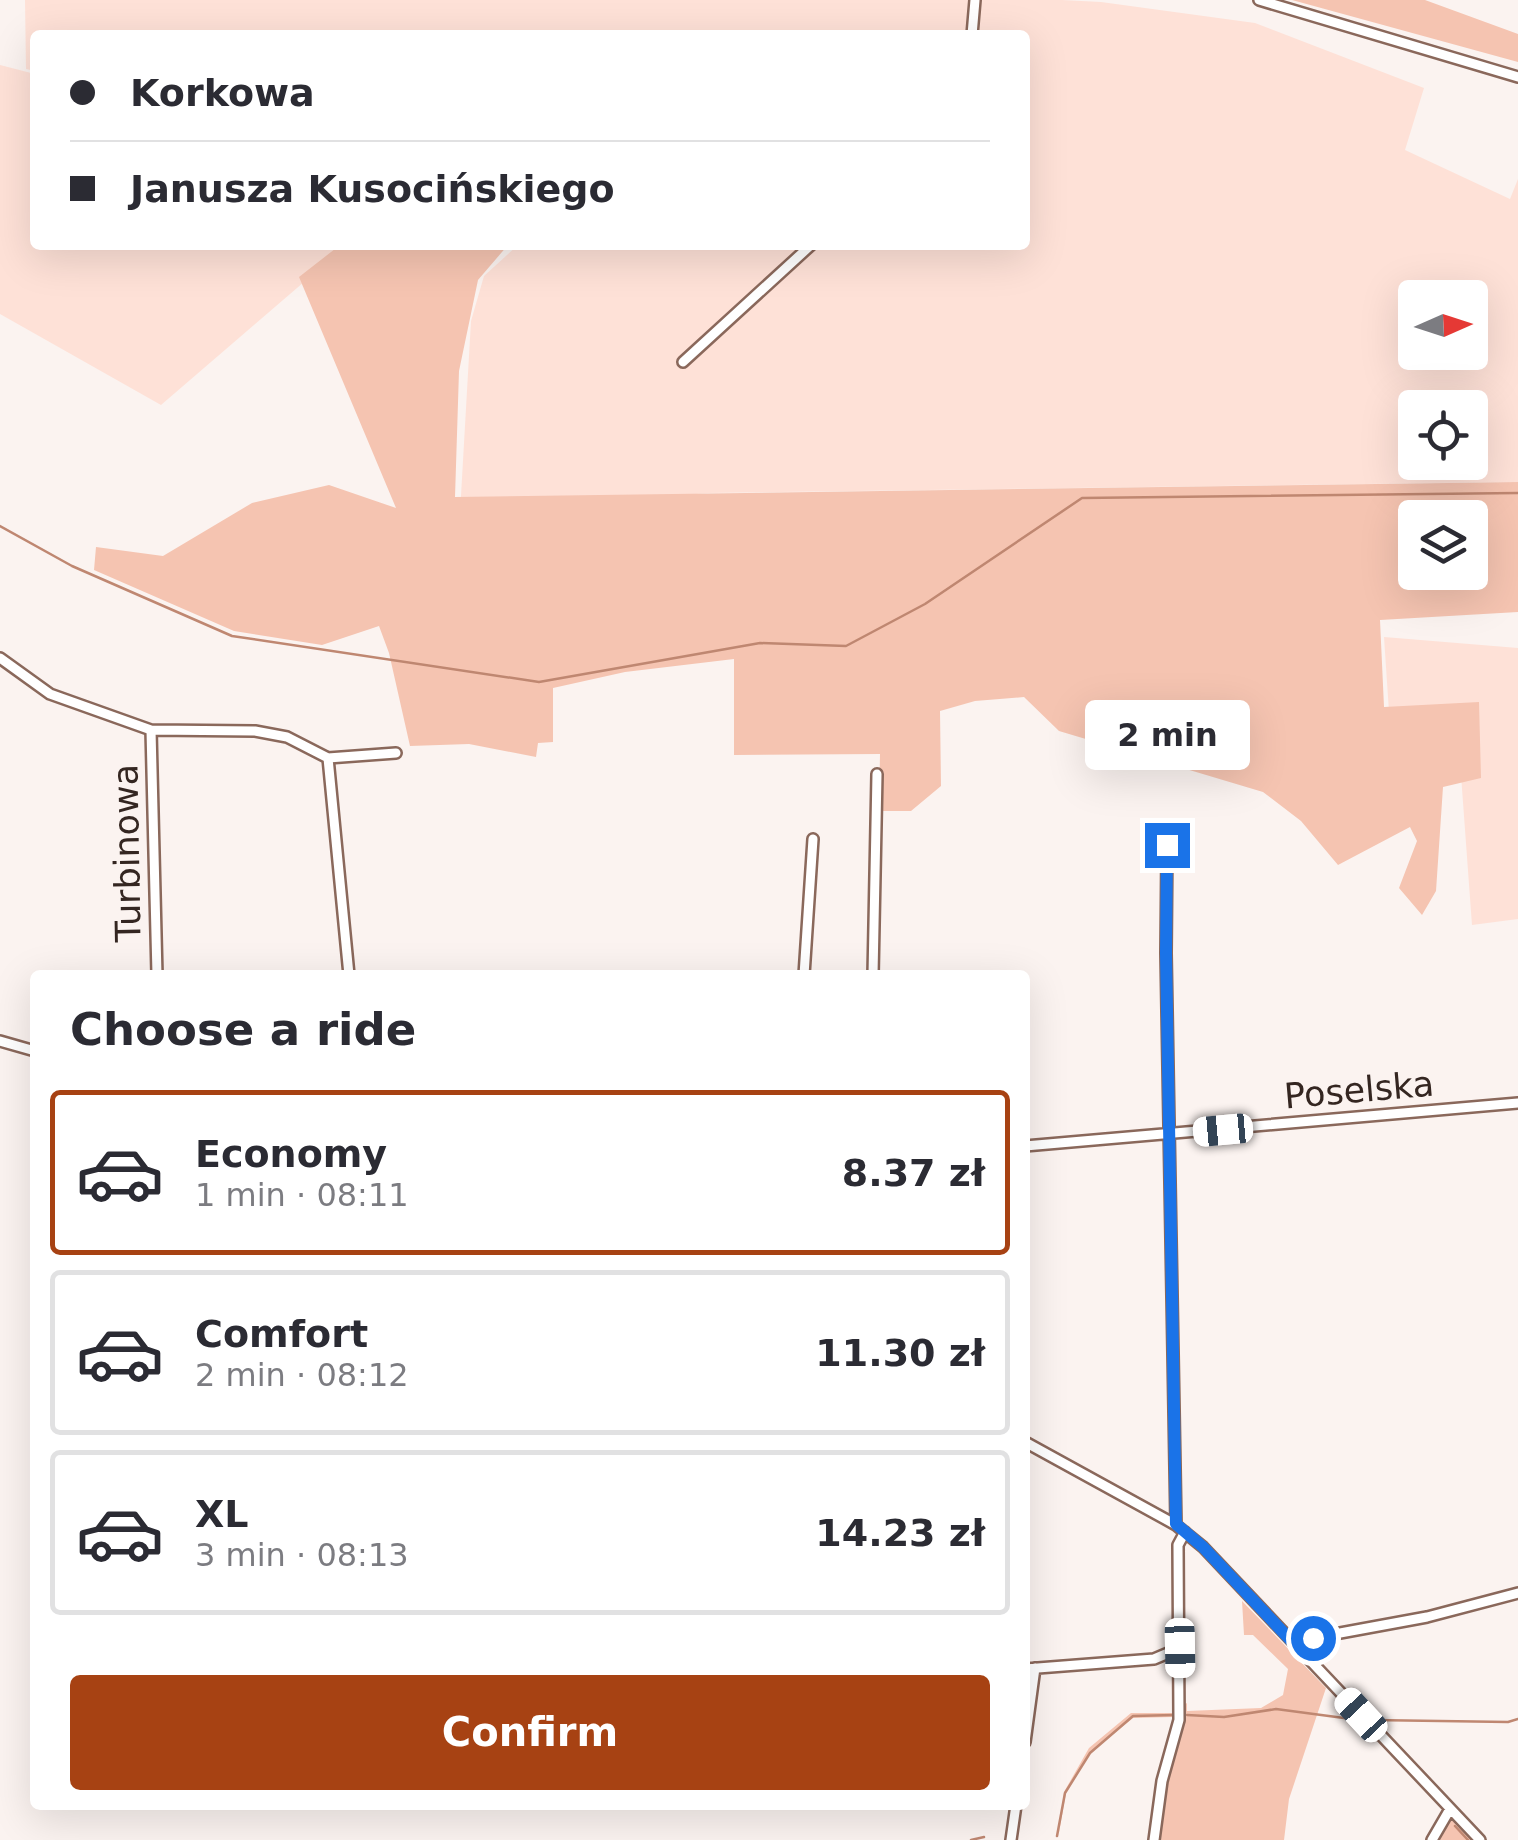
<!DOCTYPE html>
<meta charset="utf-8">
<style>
:root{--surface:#fff;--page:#f2f2f3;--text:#2b2b33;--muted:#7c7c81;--line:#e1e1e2;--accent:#a74213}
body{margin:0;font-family:"DejaVu Sans",sans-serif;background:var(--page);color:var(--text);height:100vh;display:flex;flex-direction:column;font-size:38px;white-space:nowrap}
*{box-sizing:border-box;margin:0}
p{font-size:32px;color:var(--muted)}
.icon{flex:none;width:55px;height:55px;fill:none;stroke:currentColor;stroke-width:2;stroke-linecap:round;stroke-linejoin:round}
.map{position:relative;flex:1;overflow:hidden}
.details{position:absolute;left:30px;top:970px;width:1000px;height:840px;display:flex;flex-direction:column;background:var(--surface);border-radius:10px;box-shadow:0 10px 40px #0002}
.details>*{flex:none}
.hud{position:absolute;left:30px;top:30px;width:1000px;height:220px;border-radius:10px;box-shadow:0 10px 40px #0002;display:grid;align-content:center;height:220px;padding:0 40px;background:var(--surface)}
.needle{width:65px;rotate:87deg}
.buttons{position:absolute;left:1398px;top:280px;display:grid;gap:20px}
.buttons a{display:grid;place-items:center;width:90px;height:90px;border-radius:10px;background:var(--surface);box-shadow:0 10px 40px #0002;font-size:50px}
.end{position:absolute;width:45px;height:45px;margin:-22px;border:12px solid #1a73e8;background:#fff;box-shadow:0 0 0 5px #fff}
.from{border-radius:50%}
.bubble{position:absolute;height:70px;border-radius:10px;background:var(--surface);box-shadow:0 10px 40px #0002;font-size:32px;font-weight:700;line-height:70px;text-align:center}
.car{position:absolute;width:30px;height:60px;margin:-30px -15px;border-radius:12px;box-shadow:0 0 8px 2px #0007;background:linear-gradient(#fff 24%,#345 0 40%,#fff 0 76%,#345 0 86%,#fff 0)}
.hud b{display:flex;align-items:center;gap:35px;height:95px;font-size:38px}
.hud b+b{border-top:2px solid var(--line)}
.hud i{width:25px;height:25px;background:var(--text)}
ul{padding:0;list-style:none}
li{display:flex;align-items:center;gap:30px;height:165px;margin:0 20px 15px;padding:0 20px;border:5px solid var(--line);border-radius:10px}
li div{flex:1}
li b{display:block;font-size:38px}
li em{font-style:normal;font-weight:700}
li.current{border-color:var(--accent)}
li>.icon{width:90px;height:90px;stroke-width:1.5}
h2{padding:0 40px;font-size:45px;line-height:120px}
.primary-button{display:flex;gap:20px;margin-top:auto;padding:20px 40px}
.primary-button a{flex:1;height:115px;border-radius:10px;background:var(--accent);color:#fff;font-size:40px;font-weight:700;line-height:115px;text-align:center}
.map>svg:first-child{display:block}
.built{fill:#fee1d7;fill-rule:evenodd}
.green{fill:#f5c4b1;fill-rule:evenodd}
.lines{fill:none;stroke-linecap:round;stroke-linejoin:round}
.stream{stroke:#bf8771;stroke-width:2.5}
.minor-casing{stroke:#8a685b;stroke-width:14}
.minor{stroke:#fff;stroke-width:9}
.route{stroke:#1a73e8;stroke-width:12}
.labels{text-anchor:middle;stroke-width:8;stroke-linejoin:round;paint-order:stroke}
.street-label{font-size:35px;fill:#342621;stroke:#fbf3f0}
</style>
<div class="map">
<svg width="1518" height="1840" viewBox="0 0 1518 1840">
<rect width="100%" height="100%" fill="#fbf3f0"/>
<!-- built -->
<path class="built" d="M25,0h1037l39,2 154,21 169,65 -19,62 105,49 8,-20v303l-810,11 -248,20 11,-192 13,-45 34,-31h507v-210h-697l-174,-5v5h-119v36l-9,-2zM1415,298h55v54h-55zM1415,408h55v54h-55z
M0,65l35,9v171h312l-186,160 -161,-91z
M1384,637l134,11v271l-46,6 -16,-218 -67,5z"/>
<!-- green -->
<path class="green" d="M1292,0h133l93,34v28z
M340,245h168l-30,35 -19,91 -4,126 1063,-15v130l-138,8 4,87 95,-5 2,76 -38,9 -7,104 -14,24 -23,-27 18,-47 -7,-14 -72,38 -37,-44 -38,-29 -204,-61 -35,-34 -49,4 -35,10 1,75 -30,25h-32l1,-57 -146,1v-96l-109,13 -72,16v54l-15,1 -2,14 -67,-13 -59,2 -21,-93 -10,-27 -57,19 -88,-14 -140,-61 2,-23 67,9 89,-53 77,-18 67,23 -97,-231zM1415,518h55v54h-55z
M1242,1601l84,87 -37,111 -5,41h-129l8,-58 21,-77 3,-2v8l74,-3 22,-13 5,-26 -35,-34h-9z
M1131,1713h46l-6,24 2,-20 -40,1 -43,35 -24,40 -8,45 6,-46 25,-44z
M1451,1816l23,24h-38z"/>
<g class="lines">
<!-- stream -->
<path class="stream" d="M0,526l72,40 160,70 307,46 221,-39 86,3 79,-42 157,-106 436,-5
M1187,1715l37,2 52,-8 83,11
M1372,1720l136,2 10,-3
M1455,1826l13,14
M1057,1836l8,-43 25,-40 43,-37 41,-1
M971,1840l13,-3"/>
<!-- minor casing -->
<g class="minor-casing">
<path id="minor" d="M1259,0l259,77
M972,35l3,-35
M683,362l128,-117
M0,658l50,36 101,36 104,1 32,6 41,21 68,-5
M151,730l6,245
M328,758l21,217
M1167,845l-1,108 10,572
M804,975l9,-136
M873,975l4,-201
M0,1041l35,10
M1025,1146l493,-43
M1025,1442l151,83 27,22 277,293
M1297,1648l16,-10 114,-21 91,-24
M1025,1669l129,-10 26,-11
M1025,1742l10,-74
M1011,1840l5,-35
M1154,1840l8,-59 17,-61 -1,-175 7,-13
M1432,1840l18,-31"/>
</g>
<!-- minor -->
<use href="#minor" class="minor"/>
</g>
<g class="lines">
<!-- route -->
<path class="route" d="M1167,845l-1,108 10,571 27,23 95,101 15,-10"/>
</g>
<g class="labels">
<!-- street labels -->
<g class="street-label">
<text transform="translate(127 853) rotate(-91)" y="12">Turbinowa</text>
<text transform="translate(1359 1090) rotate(-5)" y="12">Poselska</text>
</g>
</g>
</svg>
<div class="buttons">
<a><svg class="needle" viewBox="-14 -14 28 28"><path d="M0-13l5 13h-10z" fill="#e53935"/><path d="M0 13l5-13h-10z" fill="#7c7c81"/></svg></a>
<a><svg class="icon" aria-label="locate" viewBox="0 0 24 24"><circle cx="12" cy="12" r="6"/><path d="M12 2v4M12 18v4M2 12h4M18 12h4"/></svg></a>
<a><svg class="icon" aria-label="layers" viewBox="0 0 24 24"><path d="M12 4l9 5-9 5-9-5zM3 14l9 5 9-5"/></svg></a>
</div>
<i class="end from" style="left:1313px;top:1638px"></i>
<i class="end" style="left:1167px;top:845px"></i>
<div class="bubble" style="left:1085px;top:700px;width:165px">2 min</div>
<i class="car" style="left:1223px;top:1130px;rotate:265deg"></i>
<i class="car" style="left:1180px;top:1648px;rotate:179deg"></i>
<i class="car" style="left:1361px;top:1715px;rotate:317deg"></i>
<div class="hud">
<b><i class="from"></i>Korkowa</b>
<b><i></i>Janusza Kusocińskiego</b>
</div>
<section class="details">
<h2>Choose a ride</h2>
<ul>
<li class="current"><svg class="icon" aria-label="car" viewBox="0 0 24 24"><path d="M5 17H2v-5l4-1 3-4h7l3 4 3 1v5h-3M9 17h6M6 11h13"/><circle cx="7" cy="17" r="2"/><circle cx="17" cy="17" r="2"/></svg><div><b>Economy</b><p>1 min · 08:11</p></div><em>8.37 zł</em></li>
<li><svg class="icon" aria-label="car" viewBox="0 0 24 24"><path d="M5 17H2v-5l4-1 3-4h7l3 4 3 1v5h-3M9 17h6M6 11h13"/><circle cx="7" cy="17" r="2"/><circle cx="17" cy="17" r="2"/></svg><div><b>Comfort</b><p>2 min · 08:12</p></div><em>11.30 zł</em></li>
<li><svg class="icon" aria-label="car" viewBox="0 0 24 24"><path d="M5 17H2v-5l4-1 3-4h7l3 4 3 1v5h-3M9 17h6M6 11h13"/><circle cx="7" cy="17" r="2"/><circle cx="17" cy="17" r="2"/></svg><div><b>XL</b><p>3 min · 08:13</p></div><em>14.23 zł</em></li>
</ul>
<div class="primary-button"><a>Confirm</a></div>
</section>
</div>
